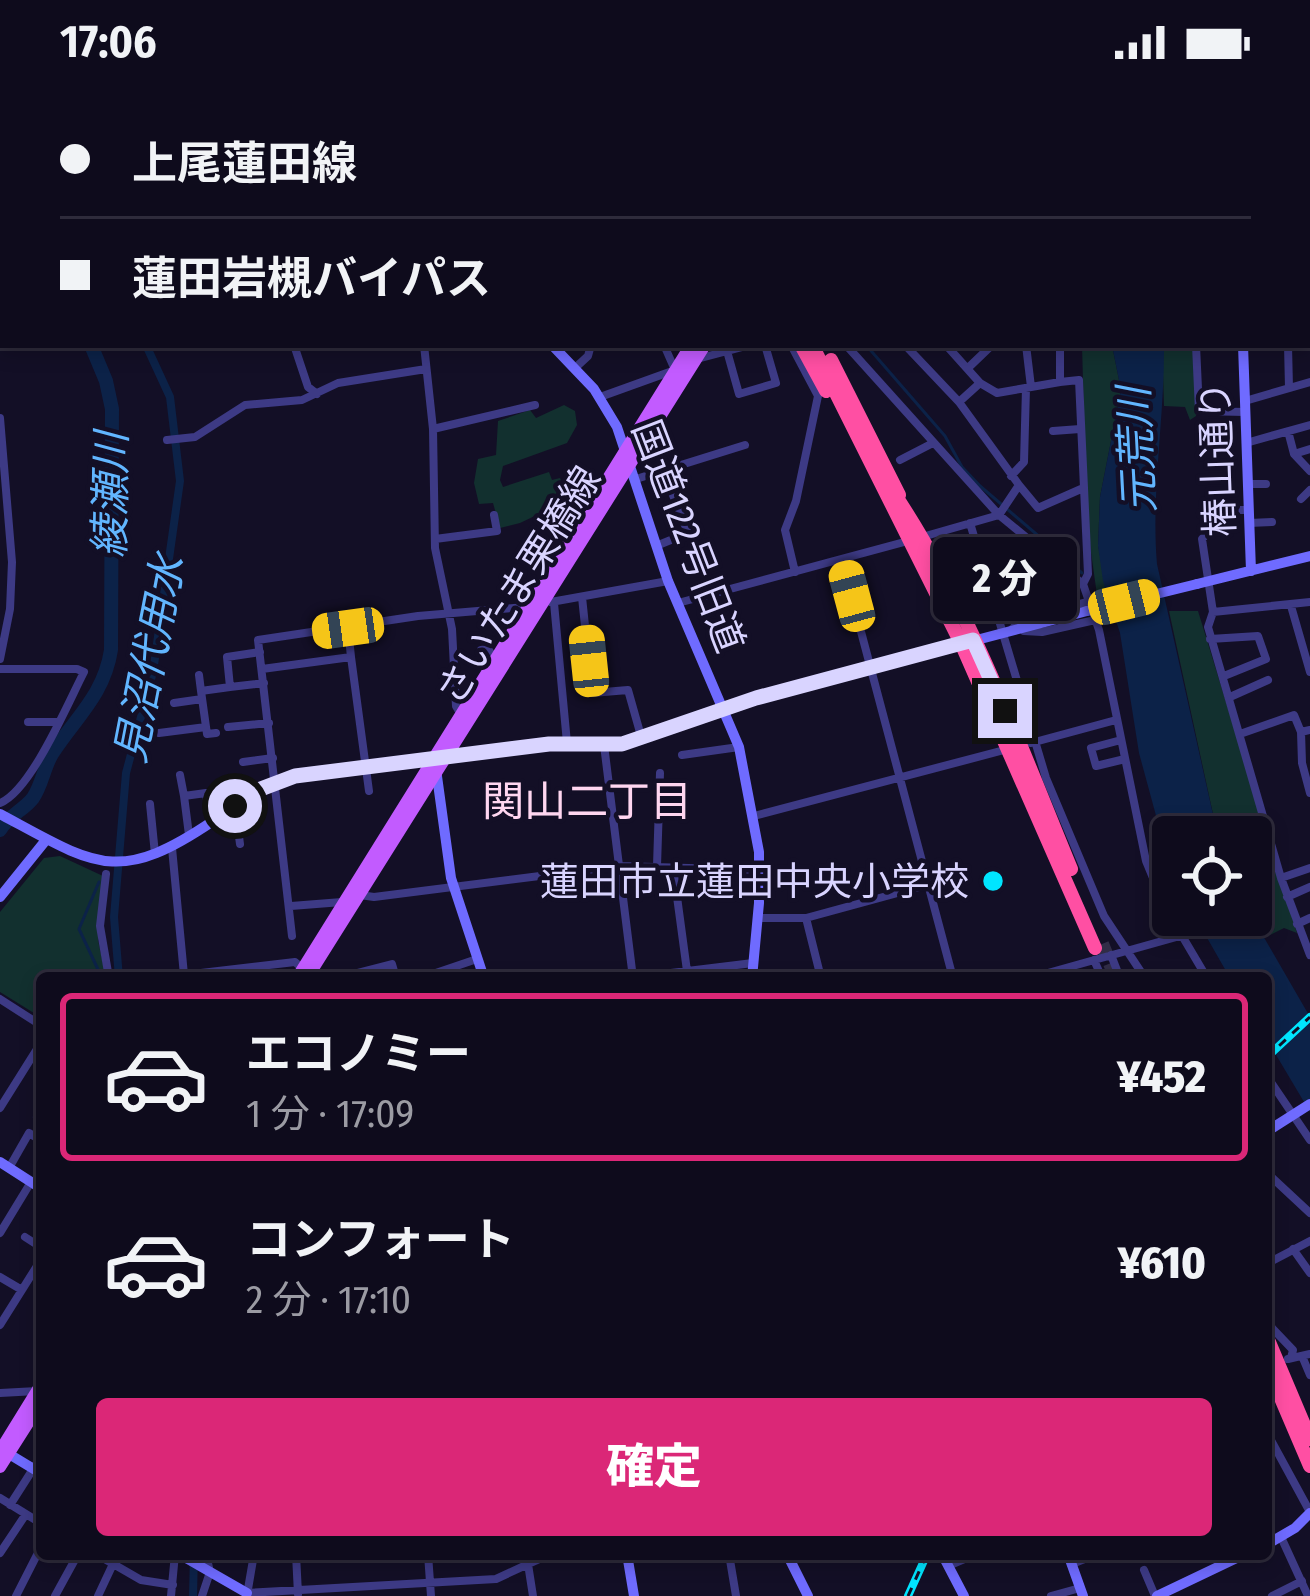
<!DOCTYPE html>
<html lang="ja">
<meta charset="utf-8">
<style>
:root{--surface:#0e0b1c;--page:#171425;--text:#f1f3f6;--muted:#9b9ba3;--line:#2e2b3b;--accent:#db2777}
body{margin:0;font-family:"Fira Sans Condensed","Noto Sans JP",sans-serif;background:var(--page);color:var(--text);height:100vh;display:flex;flex-direction:column;font-size:45px;white-space:nowrap}
*{box-sizing:border-box;margin:0}
p{font-size:39px;color:var(--muted)}
.icon{flex:none;width:66px;height:66px;fill:none;stroke:currentColor;stroke-width:2;stroke-linecap:round;stroke-linejoin:round}
.map{position:relative;flex:1;overflow:hidden}
.details{position:absolute;left:36px;top:888px;width:1236px;height:588px;display:flex;flex-direction:column;background:var(--surface);border-radius:12px;box-shadow:0 6px 18px #0003,0 0 0 3px var(--line)}
.details>*{flex:none}
.hud{position:absolute;left:0px;top:0px;width:1311px;height:264px;box-shadow:0 6px 18px #0003,0 0 0 3px var(--line);display:grid;align-content:center;height:264px;padding:0 60px;background:var(--surface)}
.controls{position:absolute;left:1152px;top:732px;display:grid;gap:24px}
.controls a{display:grid;place-items:center;width:120px;height:120px;border-radius:12px;background:var(--surface);box-shadow:0 6px 18px #0003,0 0 0 3px var(--line);font-size:60px}
.end{position:absolute;width:54px;height:54px;margin:-27px;border:15px solid #d9d4ff;background:#111;box-shadow:0 0 0 6px #111}
.from{border-radius:50%}
.bubble{position:absolute;height:84px;border-radius:12px;background:var(--surface);box-shadow:0 6px 18px #0003,0 0 0 3px var(--line);font-size:39px;font-weight:800;line-height:84px;text-align:center}
.car{position:absolute;width:36px;height:72px;margin:-36px -18px;border-radius:15px;box-shadow:0 0 9px 3px #0007;background:linear-gradient(#f5c518 24%,#345 0 40%,#f5c518 0 76%,#345 0 86%,#f5c518 0)}
.hud b{display:flex;align-items:center;gap:42px;height:114px;font-size:45px}
.hud b+b{border-top:3px solid var(--line)}
.hud i{width:30px;height:30px;background:var(--text)}
ul{padding:21px 0 0;list-style:none}
li{display:flex;align-items:center;gap:36px;height:168px;margin:0 24px 18px;padding:0 36px;border:6px solid transparent;border-radius:12px}
li div{flex:1}
li b{display:block;font-size:45px}
li em{font-style:normal;font-weight:800}
li.current{border-color:var(--accent)}
li>.icon{width:108px;height:108px;stroke-width:1.5}
.cta{display:flex;gap:24px;margin-top:auto;padding:24px 60px}
.cta a{flex:1;height:138px;border-radius:12px;background:var(--accent);color:#fff;font-size:48px;font-weight:800;line-height:138px;text-align:center}
.status{display:flex;justify-content:space-between;align-items:center;height:84px;padding:0 60px;background:var(--surface);direction:ltr}
.status svg{height:33px;fill:currentColor}
.map>svg:first-child{display:block}
.green{fill:#12302f}
.water{fill:#0c2248}
.lines{fill:none;stroke-linecap:round;stroke-linejoin:round}
.stream{stroke:#0c2248;stroke-width:3}
.canal{stroke:#0c2248;stroke-width:8}
.river{stroke:#0c2248;stroke-width:14}
.highway-tunnel{stroke:#312d47;stroke-width:14;stroke-dasharray:14 7;stroke-linecap:butt}
.street{stroke:#3d3a85;stroke-width:8}
.secondary{stroke:#6f6bff;stroke-width:10}
.primary{stroke:#c25bff;stroke-width:12}
.highway{stroke:#ff4fa3;stroke-width:14}
.rail-casing{stroke:#00e5ff;stroke-width:8}
.rail{stroke:#130f26;stroke-width:3;stroke-dasharray:9;stroke-linecap:butt}
.secondary-bridge{stroke:#6f6bff;stroke-width:10}
.route{stroke:#d9d4ff;stroke-width:15}
.poi-dot{fill:#00e5ff;stroke:#130f26;stroke-width:4.5}
.labels{text-anchor:middle;stroke-width:9;stroke-linejoin:round;paint-order:stroke}
.street-label{font-size:39px;fill:#d9d4ff;stroke:#130f26}
.poi-label{font-size:39px;fill:#d9d4ff;stroke:#130f26;text-anchor:end}
.water-label{font-size:42px;font-style:italic;fill:#62b6ff;stroke:#130f26}
.neighbourhood-label{font-size:42px;fill:#ffd6f0;stroke:#130f26}
</style>
<div class="status"><b>17:06</b><svg viewBox="0 0 49 12"><path d="M0 12V9h3v3zM5 12V6h3v6zM10 12V3h3v9zM15 12V0h3v12zM26 1h20v11H26zM47 4h2v5h-2z"/></svg></div>
<div class="map">
<svg width="1310" height="1512" viewBox="0 0 1310 1512">
<rect width="100%" height="100%" fill="#130f26"/>
<!-- green -->
<path class="green" d="M1082,261h30l9,45 -21,107 -2,49 11,53 -11,3 -11,-78z
M1162,261h31l3,71 -6,4 -5,-13 -21,-1z
M564,321l11,6 2,14 -10,18 -64,23 -3,14 3,7 46,-15 3,8 8,-2 4,10 12,-3 3,10 -59,28 -20,5 -7,-25 -14,1 -5,-21 4,-24 18,-4 2,-34 32,-11 6,8z
M1169,527h29l99,322 -13,-5 -22,11 -11,-24v-78h-33z
M60,772l43,20 -5,64 8,38h-64v40l-42,-26v-80l44,-54z"/>
<!-- water -->
<path class="water" d="M1112,261h50l2,6c0,71 -13,143 -7,213l61,273h-45v41l-34,-125 -19,-120 -17,-52 -5,-35 2,-49 21,-107z
M1194,831h57l59,102v95l-44,-74v-60h-36z"/>
<g class="lines">
<!-- stream -->
<path class="stream" d="M710,0v3
M961,0l2,3
M866,261l79,91 17,31 18,19 102,87
M99,798l-20,47 23,49"/>
<!-- canal -->
<path class="canal" d="M1,0l2,6
M119,894l-5,-61 12,-144 27,-101 27,-191 -10,-84 -24,-52
M193,1512l1,-42"/>
<!-- river -->
<path class="river" d="M0,129l3,2
M0,746c9,-15 24,-20 33,-32 9,-13 11,-31 19,-44 24,-37 52,-59 59,-104l1,-241 -6,-28 -15,-36"/>
<!-- highway-tunnel -->
<path class="highway-tunnel" d="M1102,860l14,34"/>
<!-- street -->
<path class="street" d="M242,0l2,3
M326,0l2,3
M613,0l4,3
M650,0l2,3
M1013,0l6,3
M1189,0l2,3
M405,3l10,-3
M1075,3l5,-3
M1303,3l7,-2
M1308,44l2,-1
M1308,87l2,-1
M1308,129l2,-1
M1308,171l2,-1
M1308,215h2
M1308,256l2,-1
M294,261l14,42 9,7
M424,261l9,84 2,119 17,81 4,77 5,9
M791,261l27,51 -22,105 -11,29 10,42
M846,261l153,170 84,69 16,46 47,231 19,46 42,71
M905,261l54,57 60,83 -20,30 -77,22
M946,261l34,38 17,10 63,-11v-37
M1026,261l5,42
M1196,261l3,66 46,1
M1288,261l1,43
M727,267l12,43 37,-11 -11,-38
M697,275l53,-14
M575,284l13,-12 3,-11
M968,284l24,-23
M1060,298l19,-2 9,194 -5,10
M600,313l75,-27 -11,-25
M1245,317l65,-19
M959,318l21,-19
M0,334l12,144 -2,47 -10,50
M433,345l102,-24
M1053,347l27,-2
M1288,347l6,23 16,17
M167,356l28,-3 50,-32 57,-5 36,-17 88,-14
M1246,359l64,-18
M1294,370l16,-5
M900,376l33,-17
M663,386l31,78
M1011,392l13,-14 2,-74
M636,395l109,-34
M1247,400h19
M1019,401l19,23 43,-19
M1301,415l9,-9
M1248,426h-19l-27,29 11,73 -5,15 73,251 29,77
M970,439l76,255 58,138 41,62
M1249,439l23,-1
M435,455l62,-8 -3,-16
M656,462l32,-13
M842,476l111,418
M582,513l10,96 36,-3 13,46
M551,518l117,-21
M554,519l13,140
M678,519l230,-62
M1291,522l19,66
M1213,528l97,-10
M1012,545l9,-9 69,-19
M1024,547l18,1 53,-12
M1210,555l48,-3 8,23 -42,17
M481,566l7,-1 7,10
M260,568l-33,5 3,30 34,-4
M351,573l18,134
M0,585h77l7,3c-16,31 -53,119 -84,131
M262,585l89,-12 -3,-29
M199,591l2,16
M1230,613l38,-17
M174,619l28,-4
M28,638h30
M228,643l41,-4
M1301,648l1,31 8,30
M159,649l47,-6
M216,649l-9,1 -6,-43 29,-4
M1240,650l54,-19 7,17 9,-2
M1121,656l-30,8 5,18 29,-7
M1031,659l85,-23
M604,661l29,233
M682,671l57,-8
M243,678l30,-4
M180,691l4,21
M226,701l3,25
M150,720l5,50
M235,723l5,37
M754,732l254,-67
M189,751l-5,-39 22,-3 4,30
M172,764l12,127 111,-13 8,7
M657,782l3,-93
M673,783l14,104
M106,790l-6,52 9,52
M1281,794l29,-10
M360,811l14,2 245,-31 139,4
M1287,813l23,-10
M291,822l51,-4
M758,834h48l121,-33
M806,834l15,60
M1297,840l13,-6
M292,852l-34,-296 160,-24 108,-9
M1111,871l9,23
M1094,876l8,18
M357,889l35,-9 4,14
M421,894l56,-19
M630,894l123,-15
M1030,894l150,-42
M0,915l42,27
M1266,991l44,65
M0,1024l42,-67
M42,1024l-5,9 5,3
M9,1084l20,-35 13,8
M1266,1088l44,41
M0,1149l31,-51
M25,1153l17,11
M1293,1165l17,24
M1266,1180l44,-23
M0,1193l22,13
M1266,1231l6,13 21,22 -2,8
M0,1241l42,-67
M1302,1272l8,19
M1288,1275l22,-5
M0,1309l37,-2
M1266,1347l44,81
M0,1414l42,26
M10,1421l32,-50
M1281,1453l27,59
M0,1469l26,-39
M96,1470l45,26 32,5
M296,1470l2,40
M428,1470l3,42
M729,1470l7,42
M528,1480l5,32
M1072,1480l20,-8
M948,1482l28,-12
M1144,1486l11,26
M247,1509l249,-14 54,-25
M247,1511l7,-41
M16,1512l26,-51
M55,1512l23,-42
M98,1512l15,-32
M171,1512l4,-42
M202,1512l8,-24 -4,-18
M1051,1512l29,-8
M1272,1512l30,-15"/>
<!-- secondary -->
<path class="secondary" d="M375,0l1,3
M1134,0l2,3
M552,261l42,44 23,38 51,154 71,166 20,105v51l-7,75
M1243,261l8,226
M1197,500l113,-28
M436,685l15,109 33,100
M0,730c95,51 117,72 213,7 27,-19 51,-36 82,-45l263,-33 64,1 134,-46 331,-87
M0,813l46,-57
M1266,1048l44,-28
M0,1078l42,27
M4,1367l38,23
M1266,1461l29,-17 15,-15
M179,1470l68,39
M627,1470l7,42
M787,1470l21,42
M942,1470l22,42
M1068,1470l15,42
M1157,1512l88,-42"/>
<!-- primary -->
<path class="primary" d="M856,3l2,-3
M297,894l394,-633
M307,894l398,-633
M0,1367l42,-68
M0,1383l42,-66"/>
<!-- highway -->
<path class="highway" d="M673,0l2,3
M801,261l25,46
M812,261l149,298 134,305
M831,276l68,135
M891,405c77,113 128,254 180,380
M1266,1251l44,104
M1266,1279l44,103"/>
<!-- rail casing -->
<g class="rail-casing">
<path id="rail" d="M1266,974l44,-41
M908,1512l19,-42"/>
</g>
<!-- rail -->
<use href="#rail" class="rail"/>
<!-- secondary-bridge -->
<path class="secondary-bridge" d="M1087,527l110,-27"/>
</g>
<g class="lines">
<!-- route -->
<path class="route" d="M235,722l23,-16 37,-14 254,-32h73l134,-46 217,-58 32,71"/>
</g>
<!-- markers -->
<circle class="poi-dot" cx="993" cy="797" r="12"/>
<g class="labels">
<!-- street labels -->
<g class="street-label">
<text transform="translate(1217 375) rotate(-92)" y="14">椿山通り</text>
<text transform="translate(689 452) rotate(69)" y="14">国道122号旧道</text>
<text transform="translate(518 501) rotate(-58)" y="14">さいたま栗橋線</text>
</g>
<!-- poi labels -->
<g class="poi-label">
<text x="969" y="811">蓮田市立蓮田中央小学校</text>
</g>
<!-- water labels -->
<g class="water-label">
<text transform="translate(1136 366) rotate(-93)" y="15">元荒川</text>
<text transform="translate(110 411) rotate(-89)" y="15">綾瀬川</text>
<text transform="translate(149 575) rotate(-79)" y="15">見沼代用水</text>
</g>
<!-- neighbourhood labels -->
<g class="neighbourhood-label">
<text x="587" y="732">関山二丁目</text>
</g>
</g>
</svg>
<div class="controls">
<a><svg class="icon" aria-label="locate" viewBox="0 0 24 24"><circle cx="12" cy="12" r="6"/><path d="M12 2v4M12 18v4M2 12h4M18 12h4"/></svg></a>
</div>
<i class="end from" style="left:235px;top:722px"></i>
<i class="end" style="left:1005px;top:627px"></i>
<div class="bubble" style="left:933px;top:453px;width:144px">2 分</div>
<i class="car" style="left:852px;top:512px;rotate:345deg"></i>
<i class="car" style="left:1124px;top:518px;rotate:76deg"></i>
<i class="car" style="left:348px;top:544px;rotate:262deg"></i>
<i class="car" style="left:589px;top:577px;rotate:354deg"></i>
<div class="hud">
<b><i class="from"></i>上尾蓮田線</b>
<b><i></i>蓮田岩槻バイパス</b>
</div>
<section class="details">
<ul>
<li class="current"><svg class="icon" aria-label="car" viewBox="0 0 24 24"><path d="M5 17H2v-5l4-1 3-4h7l3 4 3 1v5h-3M9 17h6M6 11h13"/><circle cx="7" cy="17" r="2"/><circle cx="17" cy="17" r="2"/></svg><div><b>エコノミー</b><p>1 分 · 17:09</p></div><em>¥452</em></li>
<li><svg class="icon" aria-label="car" viewBox="0 0 24 24"><path d="M5 17H2v-5l4-1 3-4h7l3 4 3 1v5h-3M9 17h6M6 11h13"/><circle cx="7" cy="17" r="2"/><circle cx="17" cy="17" r="2"/></svg><div><b>コンフォート</b><p>2 分 · 17:10</p></div><em>¥610</em></li>
</ul>
<div class="cta"><a>確定</a></div>
</section>
</div>
